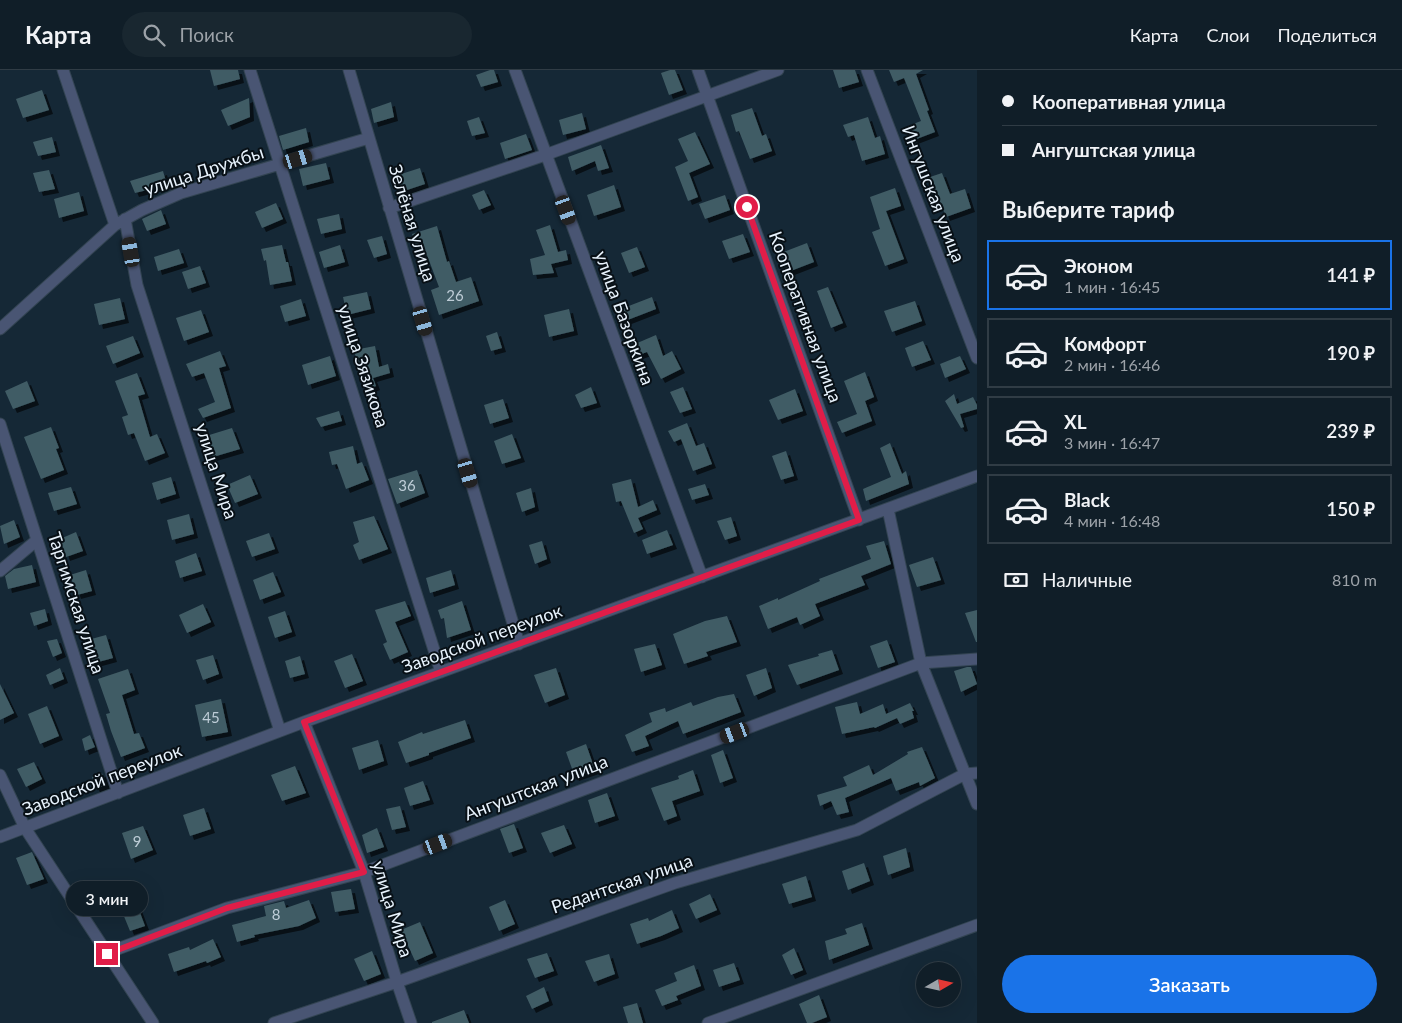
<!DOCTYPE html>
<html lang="ru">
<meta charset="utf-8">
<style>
:root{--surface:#101e28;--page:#192730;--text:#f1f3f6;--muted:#9ca2a8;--line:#303c45;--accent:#1a73e8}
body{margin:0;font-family:Lato,sans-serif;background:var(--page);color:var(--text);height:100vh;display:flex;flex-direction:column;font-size:19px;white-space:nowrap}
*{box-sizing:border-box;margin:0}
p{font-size:16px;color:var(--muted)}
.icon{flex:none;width:28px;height:28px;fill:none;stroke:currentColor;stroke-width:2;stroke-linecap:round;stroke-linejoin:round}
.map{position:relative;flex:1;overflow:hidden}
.drawer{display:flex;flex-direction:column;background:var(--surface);width:425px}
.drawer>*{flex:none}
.banner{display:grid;align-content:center;height:110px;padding:0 25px;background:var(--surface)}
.needle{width:32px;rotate:81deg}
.controls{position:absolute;left:916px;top:892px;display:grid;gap:10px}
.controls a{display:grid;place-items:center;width:45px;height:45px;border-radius:50%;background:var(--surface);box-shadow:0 5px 20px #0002,0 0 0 1px var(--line);font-size:25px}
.end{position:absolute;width:22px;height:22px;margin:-11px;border:6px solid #e11d48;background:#fff;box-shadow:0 0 0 2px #fff}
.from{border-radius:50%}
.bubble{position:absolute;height:35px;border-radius:18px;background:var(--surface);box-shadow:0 5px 20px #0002,0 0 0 1px var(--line);font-size:16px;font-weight:600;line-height:35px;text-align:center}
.car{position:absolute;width:15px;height:30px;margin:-15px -8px;border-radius:6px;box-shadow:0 0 4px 1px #0007;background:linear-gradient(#222 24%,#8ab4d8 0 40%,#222 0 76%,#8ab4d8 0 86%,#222 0)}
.banner b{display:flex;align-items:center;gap:18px;height:48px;font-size:19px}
.banner b+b{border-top:1px solid var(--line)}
.banner i{width:12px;height:12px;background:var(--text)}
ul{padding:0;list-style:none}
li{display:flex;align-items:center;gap:15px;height:70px;margin:0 10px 8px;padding:0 15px;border:2px solid var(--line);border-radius:0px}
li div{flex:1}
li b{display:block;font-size:19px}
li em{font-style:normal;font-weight:600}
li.current{border-color:var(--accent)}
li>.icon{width:45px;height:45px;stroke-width:1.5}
h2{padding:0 25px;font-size:22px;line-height:60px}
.pay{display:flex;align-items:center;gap:12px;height:55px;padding:0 25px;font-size:19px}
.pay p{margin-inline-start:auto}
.primary-button{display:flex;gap:10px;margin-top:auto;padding:10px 25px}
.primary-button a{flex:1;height:58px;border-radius:30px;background:var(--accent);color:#fff;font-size:20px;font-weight:600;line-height:58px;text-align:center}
header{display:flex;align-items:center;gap:30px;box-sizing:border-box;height:70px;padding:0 25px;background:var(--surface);border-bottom:1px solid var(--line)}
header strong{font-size:24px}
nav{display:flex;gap:28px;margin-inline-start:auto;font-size:18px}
.search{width:350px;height:45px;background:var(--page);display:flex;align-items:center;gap:12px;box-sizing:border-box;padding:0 18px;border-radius:28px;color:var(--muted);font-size:19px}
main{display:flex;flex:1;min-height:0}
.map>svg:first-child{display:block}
.building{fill:#405c65;filter:url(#shadow)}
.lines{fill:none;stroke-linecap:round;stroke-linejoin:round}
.minor-casing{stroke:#334452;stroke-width:13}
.minor{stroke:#495573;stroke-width:11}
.route{stroke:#e11d48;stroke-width:6}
.labels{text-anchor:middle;stroke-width:4;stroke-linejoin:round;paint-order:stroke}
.number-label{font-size:15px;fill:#becdd7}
.street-label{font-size:18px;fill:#e8f3fd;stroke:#081016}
</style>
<header>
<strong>Карта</strong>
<div class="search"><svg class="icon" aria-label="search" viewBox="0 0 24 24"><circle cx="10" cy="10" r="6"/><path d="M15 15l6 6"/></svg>Поиск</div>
<nav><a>Карта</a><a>Слои</a><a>Поделиться</a></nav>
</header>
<main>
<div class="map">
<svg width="977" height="953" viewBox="0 0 977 953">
<defs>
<filter id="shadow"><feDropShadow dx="4" dy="4" stdDeviation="0" flood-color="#0009"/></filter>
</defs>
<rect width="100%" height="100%" fill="#152836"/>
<!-- building -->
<path class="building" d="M210,0h28l2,9 -26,7z
M490,0h4l4,12 -17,5 -5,-12z
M670,0h5l8,20 -14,5 -8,-22z
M833,0h22l4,12 -20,6z
M889,0h34l-7,4 13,36 -2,1 8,21 -21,8 -6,-14 13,-5 -17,-43 -10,4z
M42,20l7,20 -26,8 -7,-19z
M249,28l1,19 -22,9 -7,-16z
M391,32l3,15 -20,6 -3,-14z
M752,38l10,28 4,-2 6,17 -22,8 -11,-28 -3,1 -5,-17z
M582,43l4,16 -23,6 -4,-15z
M479,47l6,16 -13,3 -5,-15z
M868,47l7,21 5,-2 5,18 -23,7 -8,-26 -6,2 -5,-12z
M306,58l3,14 -26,8 -4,-14z
M695,62l15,32 -21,9 9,24 -10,4 -13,-34 13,-6 -10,-22z
M526,64l6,16 -27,9 -5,-16z
M52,67l4,15 -18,4 -5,-14z
M601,75l8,23 -11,3 -3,-10 -23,10 -4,-14z
M326,93l4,16 -27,7 -4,-17z
M420,98l5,16 -24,8 -6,-16z
M49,100l6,19 -16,3 -6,-19z
M163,101l4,14 -32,8 -5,-12z
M942,103l8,21 15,-5 6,19 -25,9 -10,-26 -3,1 -6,-14z
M614,115l7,22 -27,9 -7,-21z
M895,118l6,18 -15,5 18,48 -19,7 -13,-34 8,-3 -10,-32z
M484,120l7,15 -12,5 -7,-15z
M79,122l5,19 -25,7 -5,-19z
M725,125l5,15 -25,9 -6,-15z
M276,133l7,16 -21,9 -7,-16z
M161,140l5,14 -19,7 -5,-12z
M339,144l3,15 -21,5 -4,-15z
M550,155l8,27 8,-2 2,10 -17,4 3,9 -21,2 -3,-16 15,-4 -9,-25z
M437,156l10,36 2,-1 7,21 15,-5 8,24 -40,14 -8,-25 8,-3 -12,-32 -7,2 -8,-23z
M743,164l7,18 -21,7 -7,-18z
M382,166l5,18 -13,4 -7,-18z
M807,173l7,19 -26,10 -7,-19z
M282,175l4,17h2l4,19 -22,4 -4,-25 -2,1 -3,-12z
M340,175l5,17 -21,6 -5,-16z
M637,177l8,20 -16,6 -8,-20z
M179,179l5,14 -26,8 -4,-14z
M200,196l6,17 -18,6 -6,-17z
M828,217l15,36 -12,5 -14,-37z
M367,222l4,17 -24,6 -4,-18z
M652,227l4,12 -31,12 -4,-12z
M120,228l5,21 -26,6 -5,-21z
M301,229l5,17 -21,6 -5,-16z
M915,231l7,20 -30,11 -8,-21z
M569,239l5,22 -25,6 -5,-22z
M201,240l8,22 -25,9 -8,-23z
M497,262l5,16 -11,3 -5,-15z
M656,265l7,21 9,-5 9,18 -20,10 -14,-27 -8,3 -4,-11z
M133,266l7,17 -27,11 -7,-18z
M923,271l8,19 -19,7 -7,-19z
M375,276l4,21 9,-3 2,9 -17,5 3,8 -9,4 -6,-24 -3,1 -4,-17z
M220,281l6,15 -7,2 12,40 -28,10 -5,-9 17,-7 -11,-29 -12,4 -6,-13z
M330,286l6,20 -28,9 -6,-20z
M960,286l6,13 -21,9 -5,-14z
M865,302l9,25 -9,4 7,20 -30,12 -5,-11 20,-8 -13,-33z
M137,303l8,21 -7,2 12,41 7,-3 8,19 -20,8 -11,-28 -6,2 -6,-18 6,-2 -13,-34z
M27,311l8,20 -22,8 -8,-18z
M591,317l6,16 -16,5 -6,-13z
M683,317l9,22 -12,4 -10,-21z
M795,319l8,22 -25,9 -9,-20z
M954,324l3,10 16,-7 4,8v4l-17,5 4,13 -3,1 -16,-27z
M503,329l6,19 -19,6 -6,-19z
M339,341l3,10 -21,6 -5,-9z
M687,353l9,23 8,-3 8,21 -19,7 -12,-32 -7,3 -6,-11z
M51,357l8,21 -3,1 8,21 -23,9 -17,-42z
M232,358l8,21 -27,8 -7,-21z
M512,364l9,24 -19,6 -8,-23z
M890,373l12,31 4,-3 3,13 -43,17 -3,-12 28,-12 -11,-29z
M353,376l4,18 5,-2 7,18 -23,9 -9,-25 -5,1 -3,-13z
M786,381l8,25 -13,4 -9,-24z
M417,400l8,23 -28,11 -9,-25z
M250,405l8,19 -23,9 -8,-18z
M171,407l5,17 -19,6 -5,-17z
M631,409l7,28 15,-7 4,10 -19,8 5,11 -9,4 -13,-32 -5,1 -4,-18z
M705,414l4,11 -17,5 -4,-11z
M71,417l6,17 -23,7 -6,-18z
M531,418l4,19 -13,5 -6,-19z
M189,444l5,20 -22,6 -5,-20z
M374,446l14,33 -29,11 -6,-15 6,-3 -6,-20z
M731,447l6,19 -12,4 -8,-19z
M14,450l6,17 -16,7 -4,-18z
M667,460l6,15 -26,9 -5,-14z
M76,462l7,19 -17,6 -6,-18z
M269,463l6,16 -23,8 -6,-16z
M542,471l5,18 -12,5 -6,-19z
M884,471l7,23 -30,12 4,9 -50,19 5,12 -20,9 -3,-8 -29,12 -9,-23 19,-8v2l42,-19 -1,-2 52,-20 -5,-13z
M196,483l6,18 -22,7 -5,-17z
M933,487l8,23 -24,7 -8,-22z
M32,495l4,17 -28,7 -3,-13 9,-7z
M86,500l6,21 -15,4 -7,-20z
M451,500l4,15 -25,8 -4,-15z
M273,502l8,20 -21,8 -7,-20z
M405,531l6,15 -16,6 13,30 -18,8 -7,-16 4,-2 -12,-32z
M462,531l9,29 -24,8 -3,-20 -3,1 -3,-9z
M203,534l8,18 -24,11 -8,-18z
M45,539l3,12 -14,5 -4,-13z
M977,540v32h-1l-11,-29z
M285,541l7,21 -17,6 -7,-21z
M727,546l10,26 -31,10 2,4 -24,8 -11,-30 32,-13z
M106,565l7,23 -22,6 -7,-23z
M57,569l5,14 -9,4 -6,-16z
M887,570l8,22 -17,6 -8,-22z
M655,574l7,21 -21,7 -7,-23z
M832,580l7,20 -42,15 -9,-20 31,-9 -1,-2z
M352,584l11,27 -18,7 -11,-27z
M213,585l6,19 -16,6 -7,-20z
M300,586l5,18 -15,4 -5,-17z
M967,597h4l6,17 -16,8 -7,-21z
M60,598l4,11 -14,6 -4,-10z
M556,598l9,27 -20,8 -11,-28z
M766,598l6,20 -18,8 -8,-21z
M128,599l7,21 -13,5 12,39 5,-1 6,15 -24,9 -10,-26 -5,-17 4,-1 -12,-34z
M0,614l14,29 -14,7z
M734,624l7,18 -58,22 -5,-13 -33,15 4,10 -17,6 -7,-17 27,-13 -3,-9 16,-5 1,4 25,-10 2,4 25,-9z
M221,629l7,33 -26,5 -7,-32z
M857,632l3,12 23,-10 3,10 24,-11 4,8h-2l2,7 -14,6 -3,-6 -22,10 -1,-1 -32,7 -7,-27z
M47,636l12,30 -19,8 -12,-30z
M465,650l6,18 -42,15v2l-23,8 -8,-21 24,-10 1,2z
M90,665l5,12 -10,4 -3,-12z
M378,670l6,21 -25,9 -7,-22z
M586,674l9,26 -20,7 -9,-25z
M922,677l13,31 -15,8 -1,-4 -23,9 -5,-13 -46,20 4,14 -12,3 -6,-14 -11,5 -3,-11 30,-9 -4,-9 26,-12 4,10 35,-21 -1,-2z
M723,680l10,28 -13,5 -9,-28z
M34,692l8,17 -16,8 -9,-18z
M295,696l11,27 -24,8 -11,-26z
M693,700l7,21 -28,10 5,15 -13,5 -13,-33 28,-9 -1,-3z
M102,703l4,12 -10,4 -4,-12z
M423,711l7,19 -20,6 -6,-18z
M607,723l8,23 -20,7 -7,-23z
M400,736l6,21 -14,3 -6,-21z
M204,738l7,21 -21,7 -7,-21z
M514,754l9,24 -14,5 -9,-24z
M564,755l8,19 -22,9 -9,-20z
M143,756l10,24 -22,9 -9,-26z
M377,758l7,19 -17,6 -5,-18z
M906,778l4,19 -22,8 -5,-19z
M32,782l12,27 -17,6 -11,-27z
M864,793l6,18 -22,9 -6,-19z
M806,806l6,21 -23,7 -7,-20z
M351,819l4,20 -20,3 -4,-20z
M710,824l7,16 -21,9 -7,-15z
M309,830l7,18 -17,8 -45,9 1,2 -18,5 -5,-17 34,-9 -2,-10 20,-5 2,7z
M505,830l10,24 -16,7 -10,-24z
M136,832l9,24 -15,5 -9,-22z
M672,840l7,18 -18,8 -24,8 -7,-20 18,-6 1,3z
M420,852l13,31 -18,8 -14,-31z
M862,853l7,22 -40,15 -4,-19 22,-7 -2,-5z
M213,869l8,18 -14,6 -1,-2 -32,11 -6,-18 21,-7 1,3z
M794,878l9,22 -12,5 -9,-20z
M372,881l9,23 -17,7 -10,-22z
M547,883l7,18 -19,7 -8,-19z
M609,884l6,20 -21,8 -9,-21z
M734,893l6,17 -21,7 -6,-17z
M694,895l7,21 -25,10 2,4 -16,6 -7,-16 22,-9 -3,-8z
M544,917l5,14 -17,8 -6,-13z
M819,925l8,22 -15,6h-5l-8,-19z
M637,933l6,20h-15l-5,-16z
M464,940l5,13h-37v-1z"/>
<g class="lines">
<!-- minor casing -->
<g class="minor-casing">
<path id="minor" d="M63,0l52,155
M250,0l191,602
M349,0l170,574
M515,0l187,507
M698,0l161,450
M867,0l110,288
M389,138l156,-53 233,-85
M125,149l12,66 143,446
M0,259l115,-104 27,-15 39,-17 188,-55
M0,354l118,369
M888,439l33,154 56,141
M0,501l37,-31
M304,652l60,150 33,110 14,41
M0,705l25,53 128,195
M0,767l304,-115 673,-246
M107,883l120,-45 137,-36 557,-209 56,-4
M274,953l123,-41 278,-99 182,-53 108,-56 12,-1
M708,953l269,-98"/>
</g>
<!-- minor -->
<use href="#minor" class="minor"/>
</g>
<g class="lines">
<!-- route -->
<path class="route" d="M107,884l120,-46 137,-36 -60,-150 555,-202 -112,-313"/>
</g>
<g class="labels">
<!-- number labels -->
<g class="number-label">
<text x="455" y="231">26</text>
<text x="407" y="421">36</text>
<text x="211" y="653">45</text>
<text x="137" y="777">9</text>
<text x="276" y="850">8</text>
</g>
<!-- street labels -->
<g class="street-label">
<text transform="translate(204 101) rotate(-18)" y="6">улица Дружбы</text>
<text transform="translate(933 124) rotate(69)" y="6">Ингушская улица</text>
<text transform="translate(412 153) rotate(73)" y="6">Зелёная улица</text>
<text transform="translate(805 247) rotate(70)" y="6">Кооперативная улица</text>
<text transform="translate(624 248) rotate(70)" y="6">улица Базоркина</text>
<text transform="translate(363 296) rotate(72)" y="6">улица Зязикова</text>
<text transform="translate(216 401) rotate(72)" y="6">улица Мира</text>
<text transform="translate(76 533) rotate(72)" y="6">Таргимская улица</text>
<text transform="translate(482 569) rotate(-20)" y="6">Заводской переулок</text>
<text transform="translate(102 710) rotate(-21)" y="6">Заводской переулок</text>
<text transform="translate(536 718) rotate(-21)" y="6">Ангуштская улица</text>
<text transform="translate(622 814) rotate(-19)" y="6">Редантская улица</text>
<text transform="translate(392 839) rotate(73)" y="6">улица Мира</text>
</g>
</g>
</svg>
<div class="controls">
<a><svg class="needle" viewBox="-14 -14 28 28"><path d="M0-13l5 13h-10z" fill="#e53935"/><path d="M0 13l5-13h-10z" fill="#9ca2a8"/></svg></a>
</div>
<i class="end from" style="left:747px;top:137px"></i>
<i class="end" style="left:107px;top:884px"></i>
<div class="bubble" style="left:66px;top:811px;width:82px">3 мин</div>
<i class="car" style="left:298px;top:89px;rotate:73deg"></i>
<i class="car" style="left:566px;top:140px;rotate:160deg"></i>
<i class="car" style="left:131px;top:182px;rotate:350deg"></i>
<i class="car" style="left:423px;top:251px;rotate:163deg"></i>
<i class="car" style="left:468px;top:403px;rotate:163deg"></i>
<i class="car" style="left:735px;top:663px;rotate:249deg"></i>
<i class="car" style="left:438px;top:774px;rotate:69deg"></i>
</div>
<section class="drawer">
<div class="banner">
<b><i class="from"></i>Кооперативная улица</b>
<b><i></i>Ангуштская улица</b>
</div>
<h2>Выберите тариф</h2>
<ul>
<li class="current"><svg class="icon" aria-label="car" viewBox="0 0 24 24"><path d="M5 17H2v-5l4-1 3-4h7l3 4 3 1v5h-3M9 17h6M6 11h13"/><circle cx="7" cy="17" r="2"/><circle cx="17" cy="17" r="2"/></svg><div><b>Эконом</b><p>1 мин · 16:45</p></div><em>141 ₽</em></li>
<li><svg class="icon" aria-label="car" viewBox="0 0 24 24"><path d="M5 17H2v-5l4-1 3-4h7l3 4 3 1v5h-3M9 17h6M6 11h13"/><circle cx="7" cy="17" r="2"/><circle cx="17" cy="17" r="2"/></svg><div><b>Комфорт</b><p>2 мин · 16:46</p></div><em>190 ₽</em></li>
<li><svg class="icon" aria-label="car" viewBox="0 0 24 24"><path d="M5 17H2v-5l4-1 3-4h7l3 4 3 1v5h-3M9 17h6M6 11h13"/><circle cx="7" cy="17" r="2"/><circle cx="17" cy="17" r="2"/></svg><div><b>XL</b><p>3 мин · 16:47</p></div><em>239 ₽</em></li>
<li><svg class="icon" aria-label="car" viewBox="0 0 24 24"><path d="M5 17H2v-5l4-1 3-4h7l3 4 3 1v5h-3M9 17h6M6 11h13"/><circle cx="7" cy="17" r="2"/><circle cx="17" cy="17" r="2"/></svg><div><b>Black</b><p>4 мин · 16:48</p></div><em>150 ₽</em></li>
</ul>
<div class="pay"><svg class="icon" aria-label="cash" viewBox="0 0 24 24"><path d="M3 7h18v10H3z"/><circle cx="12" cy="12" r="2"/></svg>Наличные<p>810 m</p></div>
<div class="primary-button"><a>Заказать</a></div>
</section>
</main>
